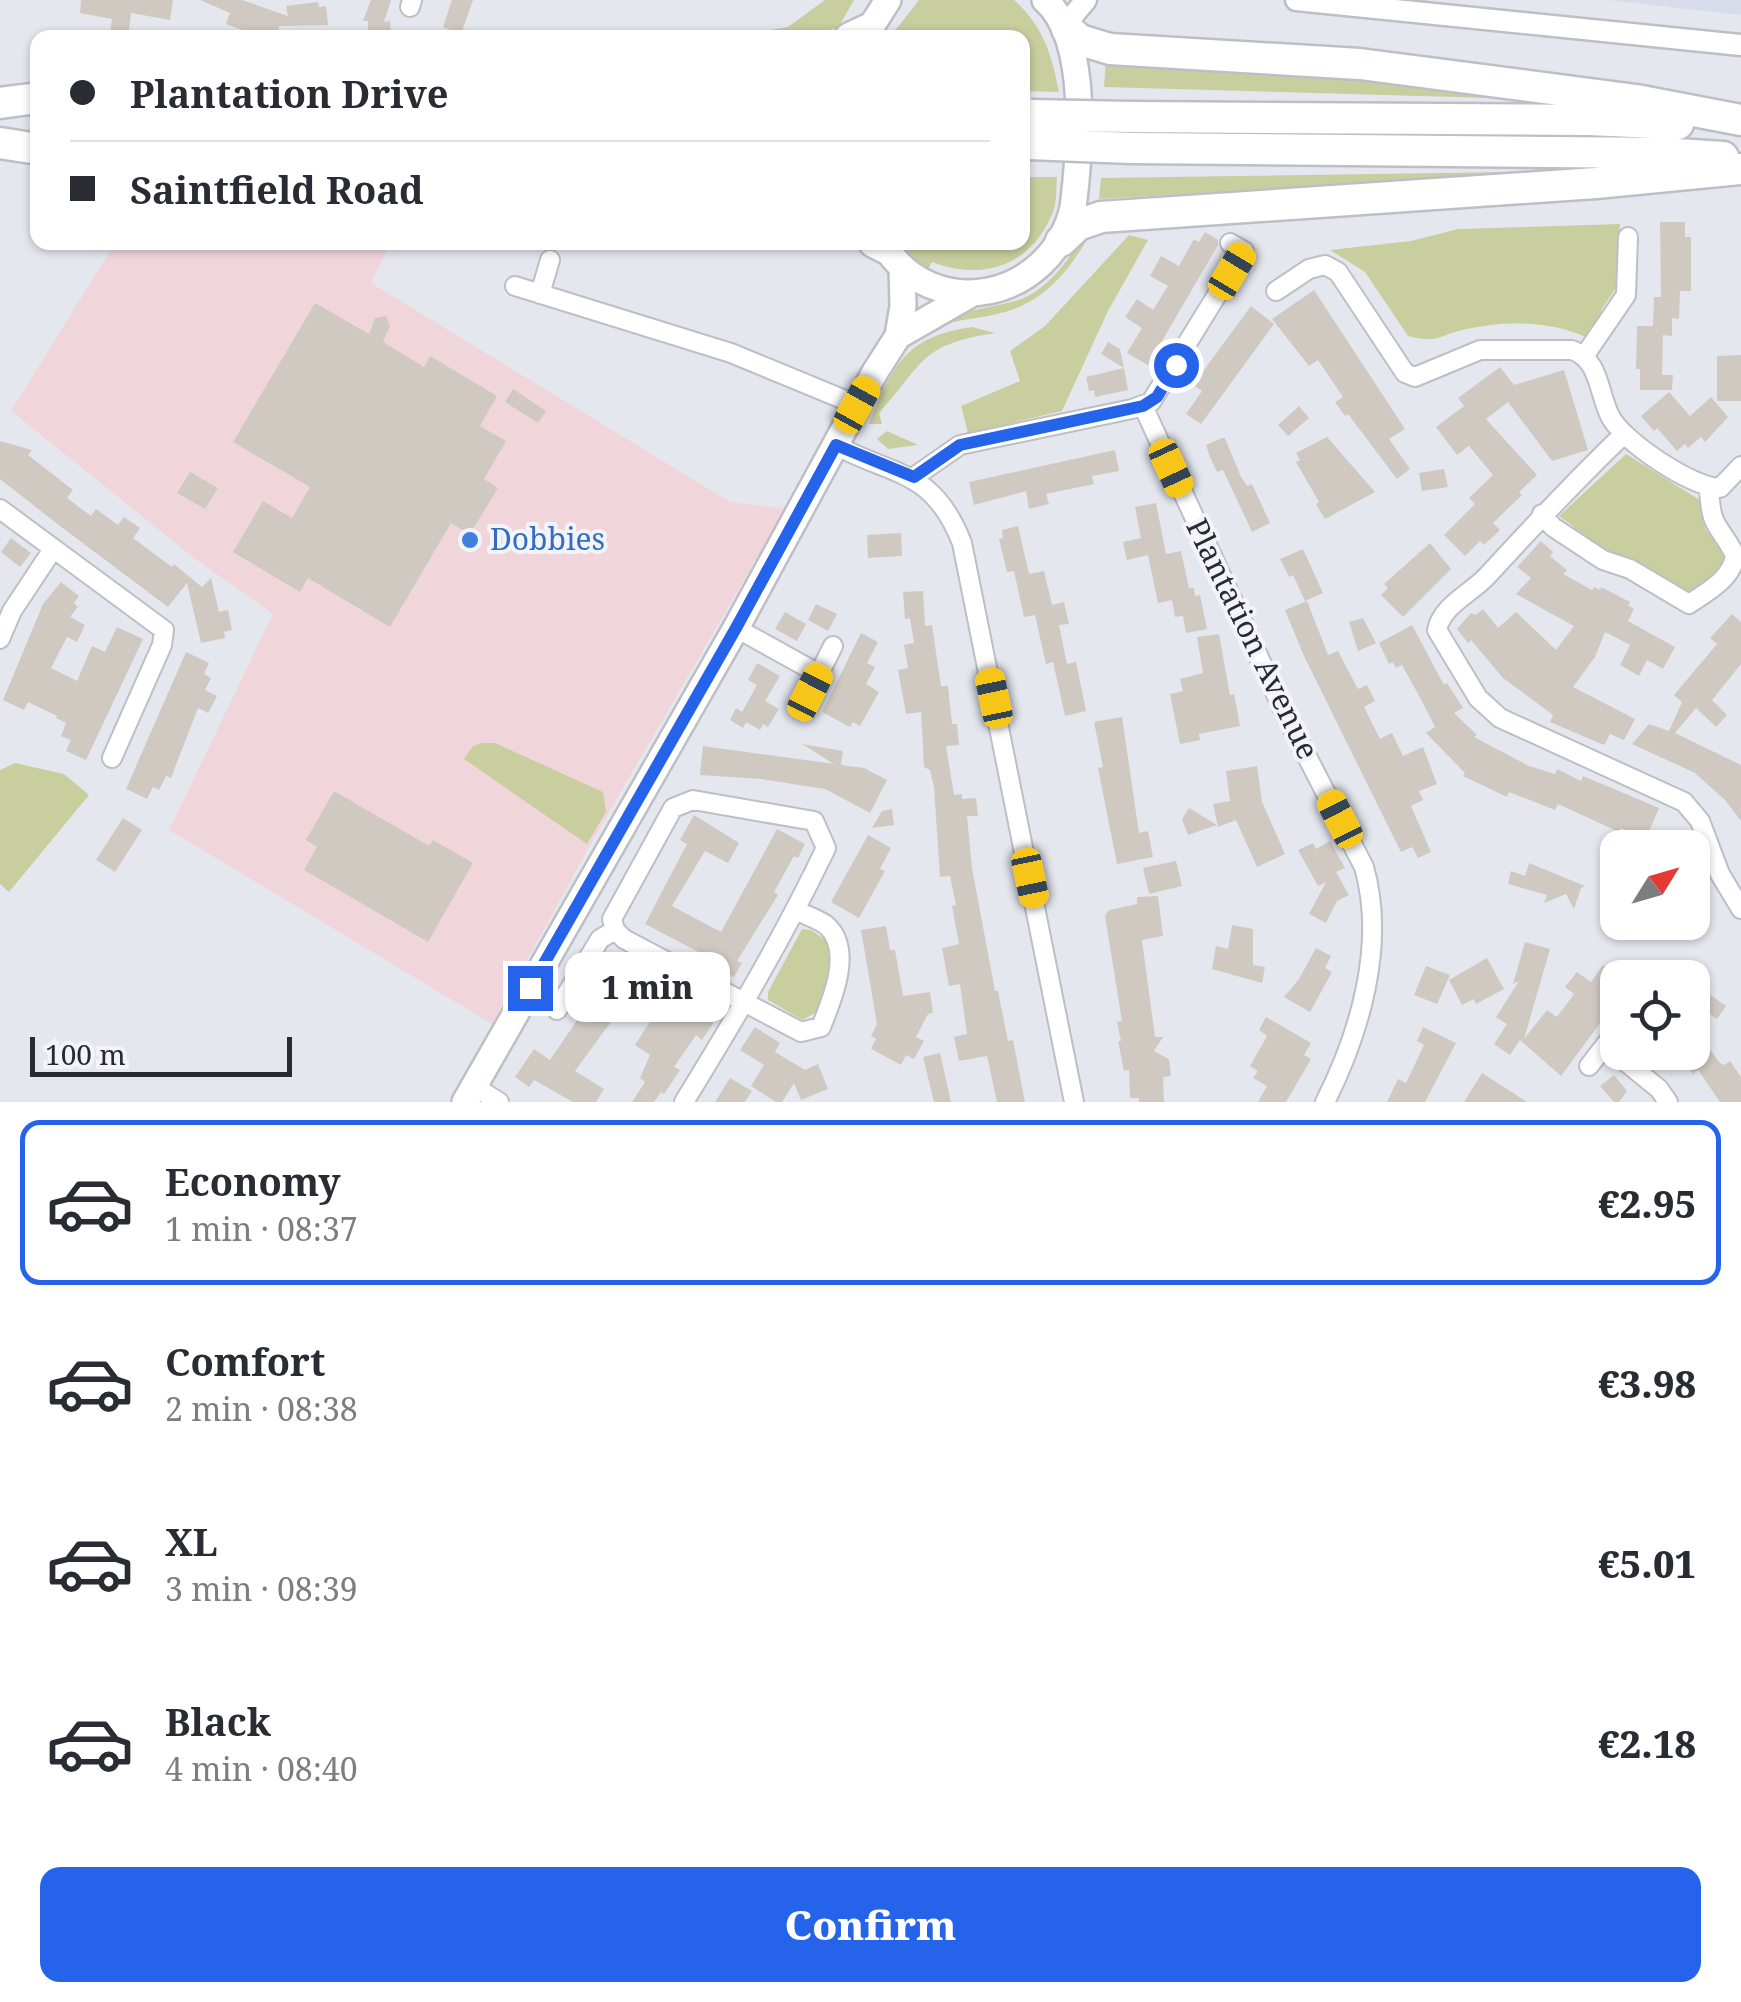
<!DOCTYPE html>
<meta charset="utf-8">
<style>
:root{--surface:#fff;--page:#f7f7f7;--text:#2b2b33;--muted:#7c7c81;--line:#e1e1e2;--accent:#2563eb}
body{margin:0;font-family:"Noto Serif",serif;background:var(--page);color:var(--text);height:100vh;display:flex;flex-direction:column;font-size:38px;white-space:nowrap}
*{box-sizing:border-box;margin:0}
p{font-size:32px;color:var(--muted)}
.icon{flex:none;width:55px;height:55px;fill:none;stroke:currentColor;stroke-width:2;stroke-linecap:round;stroke-linejoin:round}
.map{position:relative;height:1102px;overflow:hidden}
.drawer{display:flex;flex-direction:column;background:var(--surface);flex:1}
.drawer>*{flex:none}
.banner{position:absolute;left:30px;top:30px;width:1000px;height:220px;border-radius:20px;box-shadow:0 2px 8px #0004;display:grid;align-content:center;height:220px;padding:0 40px;background:var(--surface)}
.needle{width:65px;rotate:53deg}
.fabs{position:absolute;left:1600px;top:830px;display:grid;gap:20px}
.fabs a{display:grid;place-items:center;width:110px;height:110px;border-radius:20px;background:var(--surface);box-shadow:0 2px 8px #0004;font-size:50px}
.scale{position:absolute;left:30px;bottom:25px;width:262px;box-sizing:border-box;padding-left:10px;border:5px solid #292a2d;border-top:0;font-size:28px;line-height:35px;white-space:nowrap;color:#292a2d;-webkit-text-stroke:8px #f2f4fc;paint-order:stroke}
.end{position:absolute;width:45px;height:45px;margin:-22px;border:12px solid #2563eb;background:#fff;box-shadow:0 0 0 5px #fff}
.from{border-radius:50%}
.bubble{position:absolute;height:70px;border-radius:20px;background:var(--surface);box-shadow:0 2px 8px #0004;font-size:32px;font-weight:800;line-height:70px;text-align:center}
.car{position:absolute;width:30px;height:60px;margin:-30px -15px;border-radius:12px;box-shadow:0 0 8px 2px #0007;background:linear-gradient(#f5c518 24%,#345 0 40%,#f5c518 0 76%,#345 0 86%,#f5c518 0)}
.banner b{display:flex;align-items:center;gap:35px;height:95px;font-size:38px}
.banner b+b{border-top:2px solid var(--line)}
.banner i{width:25px;height:25px;background:var(--text)}
ul{padding:18px 0 0;list-style:none}
li{display:flex;align-items:center;gap:30px;height:165px;margin:0 20px 15px;padding:0 20px;border:5px solid transparent;border-radius:20px}
li div{flex:1}
li b{display:block;font-size:38px}
li em{font-style:normal;font-weight:800}
li.selected{border-color:var(--accent)}
li>.icon{width:90px;height:90px;stroke-width:1.5}
.cta{display:flex;gap:20px;margin-top:auto;padding:20px 40px}
.cta a{flex:1;height:115px;border-radius:20px;background:var(--accent);color:#fff;font-size:40px;font-weight:800;line-height:115px;text-align:center}
.map>svg:first-child{display:block}
.commercial{fill:#f0d6db}
.built{fill:#d7dbea}
.green{fill:#c9ce9f}
.building{fill:#cfc9c2}
.lines{fill:none;stroke-linecap:round;stroke-linejoin:round}
.minor-casing{stroke:#bdbfc7;stroke-width:22}
.tertiary-casing{stroke:#bdbfc7;stroke-width:25}
.primary-casing{stroke:#bdbfc7;stroke-width:30}
.motorway-casing{stroke:#bdbfc7;stroke-width:35}
.minor{stroke:#fff;stroke-width:18}
.tertiary{stroke:#fff;stroke-width:20}
.primary{stroke:#fff;stroke-width:25}
.motorway{stroke:#fff;stroke-width:30}
.motorway-bridge-casing{stroke:#bdbfc7;stroke-width:35;stroke-linecap:butt}
.motorway-bridge{stroke:#fff;stroke-width:30}
.route{stroke:#2563eb;stroke-width:12}
.shop-dot{fill:#3f7fe0;stroke:#f2f4fc;stroke-width:4}
.labels{text-anchor:middle;stroke-width:8;stroke-linejoin:round;paint-order:stroke}
.shop-label{font-size:30px;fill:#366cbe;stroke:#f2f4fc;text-anchor:start}
.street-label{font-size:30px;fill:#292a2d;stroke:#f2f4fc}
</style>
<div class="map">
<svg width="1741" height="1102" viewBox="0 0 1741 1102">
<rect width="100%" height="100%" fill="#e5e7ef"/>
<!-- commercial -->
<path class="commercial" d="M115,243h276l-20,40 359,219 55,7 -192,331 -101,184 -323,-194 104,-216 -79,-56 -183,-147z"/>
<!-- built -->
<path class="built" d="M1608,0h133v15z"/>
<!-- green -->
<path class="green" d="M825,0h29l-16,28 -21,5 -75,2 46,-8z
M919,0h95c29,26 38,55 45,92l-36,-1 -1,-53 -132,-1z
M1106,58l192,11 266,31 -460,-13z
M1585,171l-486,28 2,-21z
M1023,177h34c-1,10 0,22 -3,32 -20,56 -70,73 -122,53l-5,9 -28,-28 123,-1z
M1620,224l-4,64 -15,22v11l-11,18c-36,-18 -84,-19 -123,-10 -30,6 -26,15 -59,7l-43,-64 -35,-22 81,-9 47,-12z
M1087,233l1,5c-20,34 -44,63 -83,74 -21,6 -43,7 -64,13 14,-17 64,-17 87,-29 26,-14 42,-40 59,-63z
M1129,235l19,5 -40,71 -46,100 -94,22 -7,-27 59,-25 -10,-30 35,-25z
M972,327l23,6c-76,12 -70,29 -116,80l3,11h-13c23,-59 38,-88 103,-97z
M887,431l31,14 -30,4 -11,-10z
M1626,454l77,48 2,27 22,26 -5,12 -27,25c-31,0 -94,-43 -123,-60l1,-6 -14,-10z
M482,743h13l108,49 3,20 -19,32 -123,-85 9,-13z
M15,763l49,11 25,21 -80,97 -9,-8v-114z
M802,929l9,1 16,11 5,41 -17,31 -13,7 -34,-20v-8z"/>
<!-- building -->
<path class="building" d="M81,0h92l-3,20 -39,-7 -3,25 -18,-3 2,-16 -32,-6z
M200,0h42l46,16 -2,-10 32,-4 1,5 7,-1 2,19 -49,1 -2,12h-12l-39,-14 4,-11z
M371,0h20l-7,22 6,-1 1,17h-23v-17h-5z
M452,0h21l-12,34 -18,-7z
M1660,222h25v15h6v54h-11l-1,28 -7,-1v18l-9,-1 -1,40h11l-1,15h-32v-21h-4l1,-43h16l1,-29h7z
M1205,232l13,8v5l-70,120 -21,-12 15,-25 -17,-11 12,-18 16,11 15,-24 -18,-10 11,-20 18,10 15,-27 5,3z
M1314,290l91,139 -16,10 21,30 -13,10 -49,-65 -3,2 -10,-14 8,-5 -25,-37 -9,6 -37,-47z
M315,303l54,31 6,-16 11,-2 4,10 -7,16 41,25 6,-11 67,40 -17,30 26,15 -22,38 14,9 -28,46 -19,-11 -61,104 -82,-49 -8,14 -67,-40 30,-51 29,17 18,-31 -77,-45z
M1251,306l23,18 -73,100 -15,-10 16,-23 -9,-6z
M1108,342l12,7 4,19 -23,-14z
M1741,355v46h-24v-45z
M1500,367l14,18 50,-15 24,80 -36,11 -44,-59 -22,17 51,56 -18,17 3,3 -29,28 7,7 -16,15 -4,-4 -15,15 -21,-21 31,-31 -6,-6 24,-23 -24,-29 -12,9 -21,-28 28,-21 -6,-8z
M1124,368l4,22 -33,7 -1,-7 -5,1 -3,-14z
M513,389l33,22 -8,12 -33,-21z
M1669,392l21,24 21,-19 17,20 -23,25 -4,-5 -13,11 -3,-4 -8,7 -20,-23 -3,3 -13,-15z
M1299,406l10,12 -21,18 -10,-11z
M1327,437l48,55 -50,27 -9,-15 3,-2 -23,-40 4,-2 -4,-7z
M1222,438h3l16,39 6,9 5,-2 18,39 -18,9 -29,-62 -6,2 -7,-15 -4,-12z
M0,441l32,9 -4,5 45,35 -6,8 24,18 5,-7 22,16 6,-8 16,11 -7,10 39,29 2,-3 28,23 9,-9 8,34 9,-2 4,20 -8,2 1,6 -24,5 -14,-60 -19,24 -108,-81 -60,-47z
M1115,450l4,21 -27,5 2,8 -48,10 3,10 -20,5 -3,-18 -52,14 -5,-23z
M1444,469l4,18 -26,4 -3,-18z
M190,472l28,16 -13,21 -28,-16z
M1156,503l10,51 15,-3 8,37h5l1,8 5,-1 7,34 -21,4 -3,-17 -8,1 -3,-17 -14,3 -10,-48 -21,5 -4,-18 18,-4 -6,-31z
M1018,526l11,48 15,-3 8,34 12,-3 5,22 -10,1 8,39 9,-2 10,49 -21,5 -12,-54 -7,2 -11,-49 -11,2 -10,-46 -7,1 -8,-33 4,-1 -1,-8z
M901,533l1,23 -34,2 -1,-23z
M11,538l20,15 -11,14 -19,-15z
M1541,541l12,11 -3,4 17,14 -4,4 29,16 2,-3 6,3 1,-3 29,15 -2,3 6,4 -6,12 47,26 -12,22 -16,-9 -8,16 -19,-11 10,-20 -25,-13 -10,25 -22,30 62,32 -11,21 -14,-6 -6,11 -54,-23 3,-7 -50,-37 -32,-38 -3,3 -11,-14 14,-16 5,2 7,-6 15,19 18,-16 40,38 18,-24 -58,-32 15,-16 -14,-11z
M1430,543l21,26 -48,48 -22,-22 7,-7 -4,-4z
M1303,549l20,44 -18,8 -12,-26 -4,2 -9,-18z
M61,582l18,14 -5,7 4,4 -8,10 15,8 -8,17 -10,-5 -16,31 26,13 15,-35 13,6 12,-25 26,12 -57,121 -20,-9 5,-11 -10,-4 5,-13 -10,-5 1,-2 -29,-14 -4,8 -21,-10 40,-96z
M923,591l2,35 7,-1 9,61h7l4,38h5l2,21 -13,1 8,49 8,-1v5l14,-1 2,18h-11l5,52 23,123h3l10,50 5,-1 12,62h-28l-10,-46 -28,5 -5,-24 13,-3 -7,-50 -11,2 -7,-38 17,-4 -7,-38 4,-1 -6,-29 -10,1 -6,-90 -4,-17 -6,-3 -3,-55 -15,2 -8,-44 10,-2 -4,-23 10,-2 -4,-25 -5,1 -2,-27z
M1307,601l21,54 10,-4 20,38 9,-4 8,16 -11,6 16,32 12,-6 11,23 20,-9 14,37 -18,7 4,9 -12,6 20,46 -13,6 -6,-11 -11,5 -15,-30 -82,-166 -19,-46z
M816,604l21,10 -9,17 -20,-11z
M785,612l21,12 -9,17 -22,-12z
M1732,614l9,8v42l-29,36 15,15 -11,12 -20,-19 -21,25 66,32v56l-16,-21 -30,-27 -63,-29 17,-20 20,7 13,-29 -8,-7 43,-51 -7,-6z
M1363,618l13,25 -18,8 -9,-29z
M1412,625l32,60 3,-2 16,25 -9,5 23,22 -3,2 55,29 26,8 2,-5 24,12 2,-5 76,32 -13,30 -25,-10 -2,4 -61,-28 -3,6 -46,-18 -2,5 -44,-21 2,-3 -39,-40 9,-6 -12,-24 -21,-38 -6,3 -3,-6 -4,2 -10,-21z
M861,633l17,9 -11,21 8,4 -9,17 13,8 -19,34 -7,-4 -3,5 -28,-15z
M1219,634l11,61 4,-1 6,32 -41,8 1,6 -20,4 -10,-50 13,-3 -3,-12 23,-6 -6,-36z
M186,652l23,11 -5,11 7,4 -6,12 12,6 -9,17 -10,-5 -27,70 -5,-2 -7,14 -6,-3 -6,12 -21,-10z
M757,663l23,13 -15,25 14,8 -11,18 -5,-3 -3,6 -14,-8 -3,6 -13,-8 6,-12 6,4 15,-27 -9,-5z
M1122,717l17,116 9,-2 5,26 -36,7 -19,-96 5,-1 -9,-45z
M802,744l41,7 -2,14 23,3 23,12 -17,33 -45,-24 -64,-10 -61,-4 3,-29 131,18z
M1257,766l5,36 23,52 -28,13 -21,-47 -18,7 -5,-23 17,-3 -4,-30z
M334,791l95,55 4,-6 40,23 -45,79 -124,-72 13,-23 -11,-7z
M1189,808l28,17 -29,10 -6,-16z
M892,809l2,16 -22,3 10,-17z
M694,815l45,28 -11,20 -23,-12 -33,55 49,26 56,-103 28,15 -7,14 -4,-2 -20,36 4,3 -41,66 5,2 -8,14 -27,-15 3,-4 -65,-34 42,-80 -7,-4z
M123,818l19,12 -27,42 -19,-12z
M868,835l23,13 -11,21 5,2 -26,47 -28,-16z
M1330,841l15,27 -9,4 13,23 -12,6 -11,22 -17,-9 17,-32 -8,4 -20,-36 15,-7 3,6z
M1176,861l6,25 -33,8 -6,-26z
M1529,863l56,23 -4,2 -7,21 -8,-15 -22,9 3,-8 -39,-11 3,-13 14,5z
M1158,896l5,40 -21,4 13,97h8l-9,14 15,8 2,17 -8,1 1,25h-25v-4h-9l-1,-28 -5,1 -6,-30h3l-4,-19 5,-1 -17,-105 4,-6 28,-6v-7z
M1232,925l21,4v36l12,2 -3,16 -50,-14 4,-23 12,3z
M886,926l4,24h5l8,46 27,-4 3,21 -5,1 -12,23 8,4 -10,18 -8,-4 -5,10 -30,-16 5,-10 -5,-3 6,-12 -16,-94z
M1525,942l25,7 -26,90 23,-29 10,7 17,-23 -9,-7 12,-15 14,10 12,-17 15,11v23l-57,77 -41,-36 -10,15 -16,-11 13,-20 -11,-7 23,-36 -6,3z
M1316,948l15,8 -6,12 7,4 -22,40 -26,-15 15,-18z
M615,956l102,61 -15,23 -6,-5 -22,32 6,3 -16,24 -3,-2 -7,10h-22l13,-20 -5,-4 10,-23 -15,-10 21,-33 -26,-16 -55,75 29,18 -8,13h-23l-39,-22 -5,7 -14,-10 19,-28 16,11 30,-44 10,7 24,-35 -14,-9z
M1487,958l17,31 -28,15 -2,-5 -12,6 -13,-25z
M1662,960l24,18h-37z
M1426,966l24,9 -13,29 -23,-9z
M1692,982l34,24 -9,13 -25,-17z
M1266,1017l45,26 -7,12 7,4 -25,43h-28l9,-16 -14,-8 5,-7 -8,-5 17,-30 -8,-6z
M755,1027l25,16 -5,9 30,18 13,-6 10,25 -27,11 -7,-17 -12,19h-6l-25,-16 13,-21 -24,-15z
M1423,1027l33,16 -31,59h-38l11,-23 8,4 18,-38 -7,-4z
M1704,1041l16,22 4,2 6,-4 11,16v25h-21l-22,-32 -5,4 -12,-17 11,-5z
M940,1053l11,49h-17l-11,-45z
M1482,1073l45,29h-63z
M1614,1075l13,16 -8,11h-5l-14,-16z
M730,1078l22,13 -7,11h-30z"/>
<g class="lines">
<!-- minor casing -->
<g class="minor-casing">
<path id="minor" d="M410,7l2,-7
M515,286l216,67 126,52
M1276,291l33,-22 16,-4 13,7 67,101 10,4 65,-27h92c28,10 26,42 38,66 12,25 83,72 110,72l21,-22
M540,294l10,-34
M1585,355l41,-60 2,-58
M1143,406l142,308 79,153c22,77 -4,166 -39,235
M1624,434c-48,46 -91,92 -136,141 -16,18 -46,30 -51,55l41,68 22,20 184,84 16,19 20,53 21,35
M835,445c60,32 98,24 127,98l112,559
M914,477l46,-32 172,-36 19,-7 93,-151 -14,-8
M0,509l164,121 -2,15 -50,113
M1542,514l11,13 50,33 27,9 59,35c18,-12 44,-26 46,-49 -17,-33 -24,-25 -26,-67
M736,628l83,46
M0,639l12,-28 41,-62
M810,692l23,-46
M615,930l-3,-11 61,-111 20,-8 121,21 12,27c-42,88 -91,171 -142,254
M557,1010l43,-71 15,-9 9,9 177,93 20,-5c11,-27 33,-78 5,-102 -8,-6 -21,-10 -30,-15
M1605,1045l54,44 9,13
M1589,1066l29,-37
M475,1087l24,15"/>
</g>
<!-- tertiary casing -->
<g class="tertiary-casing">
<path id="tertiary" d="M1296,0l445,45
M1065,25l21,-25"/>
</g>
<!-- primary casing -->
<g class="primary-casing">
<path id="primary" d="M864,38l24,-38
M882,242c50,84 169,58 191,-34 7,-56 17,-168 -28,-208
M898,336l5,-30 -1,-38
M465,1102l271,-474 139,-256 23,-36 75,-43"/>
</g>
<!-- motorway casing -->
<g class="motorway-casing">
<path id="motorway" d="M1067,29l13,11 30,9 250,15 276,36 105,20
M850,38l17,-8
M0,103l38,-5
M1131,117l458,3 89,4
M0,143l38,6
M1131,148l530,5 62,4
M1061,241l17,-16 23,-8 495,-34 145,-14
M874,242l12,6"/>
</g>
<!-- minor -->
<use href="#minor" class="minor"/>
<!-- tertiary -->
<use href="#tertiary" class="tertiary"/>
<!-- primary -->
<use href="#primary" class="primary"/>
<!-- motorway -->
<use href="#motorway" class="motorway"/>
<!-- motorway-bridge casing -->
<g class="motorway-bridge-casing">
<path id="motorway-bridge" d="M1031,115l100,2
M1029,144l102,4"/>
</g>
<!-- motorway-bridge -->
<use href="#motorway-bridge" class="motorway-bridge"/>
</g>
<g class="lines">
<!-- route -->
<path class="route" d="M530,988l206,-360 100,-183 78,32 46,-32 183,-39 14,-9 19,-32"/>
</g>
<!-- markers -->
<circle class="shop-dot" cx="470" cy="540" r="10"/>
<g class="labels">
<!-- shop labels -->
<g class="shop-label">
<text x="490" y="550">Dobbies</text>
</g>
<!-- street labels -->
<g class="street-label">
<text transform="translate(1252 639) rotate(64)" y="10">Plantation Avenue</text>
</g>
</g>
</svg>
<div class="fabs">
<a><svg class="needle" viewBox="-14 -14 28 28"><path d="M0-13l5 13h-10z" fill="#e53935"/><path d="M0 13l5-13h-10z" fill="#7c7c81"/></svg></a>
<a><svg class="icon" aria-label="locate" viewBox="0 0 24 24"><circle cx="12" cy="12" r="6"/><path d="M12 2v4M12 18v4M2 12h4M18 12h4"/></svg></a>
</div>
<div class="scale">100 m</div>
<i class="end from" style="left:1176px;top:365px"></i>
<i class="end" style="left:530px;top:988px"></i>
<div class="bubble" style="left:565px;top:952px;width:165px">1 min</div>
<i class="car" style="left:1232px;top:271px;rotate:31deg"></i>
<i class="car" style="left:857px;top:405px;rotate:29deg"></i>
<i class="car" style="left:1171px;top:468px;rotate:155deg"></i>
<i class="car" style="left:810px;top:692px;rotate:27deg"></i>
<i class="car" style="left:994px;top:698px;rotate:348deg"></i>
<i class="car" style="left:1340px;top:819px;rotate:333deg"></i>
<i class="car" style="left:1030px;top:878px;rotate:168deg"></i>
<div class="banner">
<b><i class="from"></i>Plantation Drive</b>
<b><i></i>Saintfield Road</b>
</div>
</div>
<section class="drawer">
<ul>
<li class="selected"><svg class="icon" aria-label="car" viewBox="0 0 24 24"><path d="M5 17H2v-5l4-1 3-4h7l3 4 3 1v5h-3M9 17h6M6 11h13"/><circle cx="7" cy="17" r="2"/><circle cx="17" cy="17" r="2"/></svg><div><b>Economy</b><p>1 min · 08:37</p></div><em>€2.95</em></li>
<li><svg class="icon" aria-label="car" viewBox="0 0 24 24"><path d="M5 17H2v-5l4-1 3-4h7l3 4 3 1v5h-3M9 17h6M6 11h13"/><circle cx="7" cy="17" r="2"/><circle cx="17" cy="17" r="2"/></svg><div><b>Comfort</b><p>2 min · 08:38</p></div><em>€3.98</em></li>
<li><svg class="icon" aria-label="car" viewBox="0 0 24 24"><path d="M5 17H2v-5l4-1 3-4h7l3 4 3 1v5h-3M9 17h6M6 11h13"/><circle cx="7" cy="17" r="2"/><circle cx="17" cy="17" r="2"/></svg><div><b>XL</b><p>3 min · 08:39</p></div><em>€5.01</em></li>
<li><svg class="icon" aria-label="car" viewBox="0 0 24 24"><path d="M5 17H2v-5l4-1 3-4h7l3 4 3 1v5h-3M9 17h6M6 11h13"/><circle cx="7" cy="17" r="2"/><circle cx="17" cy="17" r="2"/></svg><div><b>Black</b><p>4 min · 08:40</p></div><em>€2.18</em></li>
</ul>
<div class="cta"><a>Confirm</a></div>
</section>
